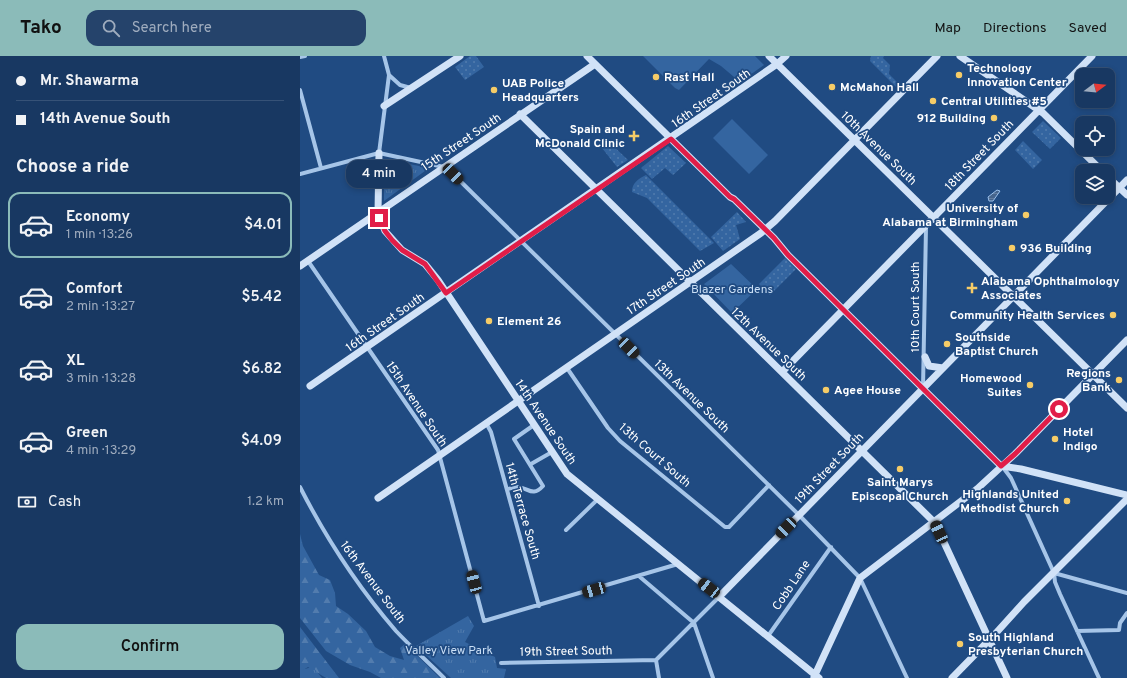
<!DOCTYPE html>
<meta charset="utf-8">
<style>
:root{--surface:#183862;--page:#25436b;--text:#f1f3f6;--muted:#9facbe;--line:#365277;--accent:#8bbbb9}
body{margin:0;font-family:Overpass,sans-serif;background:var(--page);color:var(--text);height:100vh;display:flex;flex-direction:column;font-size:15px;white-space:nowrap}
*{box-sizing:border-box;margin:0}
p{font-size:13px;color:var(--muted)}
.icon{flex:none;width:22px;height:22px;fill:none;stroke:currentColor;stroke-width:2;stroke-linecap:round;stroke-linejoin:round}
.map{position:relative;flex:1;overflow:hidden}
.sheet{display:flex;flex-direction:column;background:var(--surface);width:300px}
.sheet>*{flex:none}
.banner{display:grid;align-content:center;height:88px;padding:0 16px;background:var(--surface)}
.needle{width:26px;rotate:74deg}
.buttons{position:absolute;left:775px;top:12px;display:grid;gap:8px}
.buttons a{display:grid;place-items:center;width:40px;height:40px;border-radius:8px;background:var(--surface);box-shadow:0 2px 6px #0003,0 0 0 1px var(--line);font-size:20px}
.end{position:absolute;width:18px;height:18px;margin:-9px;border:5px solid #e11d48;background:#fff;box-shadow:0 0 0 2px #fff}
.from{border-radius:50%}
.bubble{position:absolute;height:28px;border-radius:12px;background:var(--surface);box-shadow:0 2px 6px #0003,0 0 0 1px var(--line);font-size:13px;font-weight:600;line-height:28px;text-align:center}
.car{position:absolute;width:12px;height:24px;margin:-12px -6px;border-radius:5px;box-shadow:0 0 3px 1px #0007;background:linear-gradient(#222 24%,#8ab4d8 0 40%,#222 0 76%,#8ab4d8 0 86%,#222 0)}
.banner b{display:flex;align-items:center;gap:14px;height:38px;font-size:15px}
.banner b+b{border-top:1px solid var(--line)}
.banner i{width:10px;height:10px;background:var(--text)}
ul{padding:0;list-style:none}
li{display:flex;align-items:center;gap:12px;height:66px;margin:0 8px 6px;padding:0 8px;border:2px solid transparent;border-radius:12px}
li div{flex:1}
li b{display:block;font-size:15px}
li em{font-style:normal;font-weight:600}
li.active{border-color:var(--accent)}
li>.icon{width:36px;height:36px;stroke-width:1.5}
h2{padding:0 16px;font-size:18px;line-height:48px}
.pay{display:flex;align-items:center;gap:10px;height:44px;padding:0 16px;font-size:15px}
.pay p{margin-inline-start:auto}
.action{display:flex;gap:8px;margin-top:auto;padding:8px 16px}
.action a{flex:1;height:46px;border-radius:12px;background:var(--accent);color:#111;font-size:16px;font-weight:600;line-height:46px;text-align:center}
header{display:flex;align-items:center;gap:24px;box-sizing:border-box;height:56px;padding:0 20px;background:var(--accent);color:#111}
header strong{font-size:19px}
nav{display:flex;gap:22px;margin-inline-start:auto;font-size:14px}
.search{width:280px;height:36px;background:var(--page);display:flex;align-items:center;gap:10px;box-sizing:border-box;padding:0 14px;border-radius:12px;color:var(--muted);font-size:15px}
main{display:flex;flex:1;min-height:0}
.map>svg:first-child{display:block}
.grass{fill:url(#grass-dots)}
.forest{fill:url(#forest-firs)}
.park{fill:url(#park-tufts)}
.garden{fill:#3465a0}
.water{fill:url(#water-rules);stroke:#9abfea}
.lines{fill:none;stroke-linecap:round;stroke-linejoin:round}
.street{stroke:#a6c5e8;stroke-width:4}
.secondary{stroke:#d1e2f7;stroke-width:7}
.route{stroke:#e11d48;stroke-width:5}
.poi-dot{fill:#f6cc67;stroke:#204b82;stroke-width:1.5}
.labels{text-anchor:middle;stroke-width:3.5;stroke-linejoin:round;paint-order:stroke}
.poi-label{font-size:12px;font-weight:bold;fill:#fff;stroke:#204b82;text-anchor:start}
.street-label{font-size:12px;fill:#fff;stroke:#204b82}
.park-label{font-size:12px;fill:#cadff6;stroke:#204b82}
</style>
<header>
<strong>Tako</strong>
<div class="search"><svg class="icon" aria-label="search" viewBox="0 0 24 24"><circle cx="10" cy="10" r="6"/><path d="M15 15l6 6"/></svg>Search here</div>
<nav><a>Map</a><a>Directions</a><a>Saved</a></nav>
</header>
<main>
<section class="sheet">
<div class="banner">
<b><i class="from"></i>Mr. Shawarma</b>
<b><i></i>14th Avenue South</b>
</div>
<h2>Choose a ride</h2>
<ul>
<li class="active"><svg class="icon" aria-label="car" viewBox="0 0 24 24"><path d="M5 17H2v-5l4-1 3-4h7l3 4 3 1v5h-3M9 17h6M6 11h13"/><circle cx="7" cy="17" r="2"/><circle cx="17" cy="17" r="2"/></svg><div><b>Economy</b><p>1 min · 13:26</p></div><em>$4.01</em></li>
<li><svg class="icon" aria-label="car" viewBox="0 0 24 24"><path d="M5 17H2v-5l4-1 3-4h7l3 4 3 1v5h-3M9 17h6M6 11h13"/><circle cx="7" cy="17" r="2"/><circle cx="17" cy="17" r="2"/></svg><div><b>Comfort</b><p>2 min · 13:27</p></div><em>$5.42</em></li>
<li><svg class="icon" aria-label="car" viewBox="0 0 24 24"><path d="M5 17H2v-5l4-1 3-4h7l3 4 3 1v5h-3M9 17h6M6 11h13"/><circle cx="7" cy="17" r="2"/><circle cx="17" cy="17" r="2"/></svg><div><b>XL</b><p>3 min · 13:28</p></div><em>$6.82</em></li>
<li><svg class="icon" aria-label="car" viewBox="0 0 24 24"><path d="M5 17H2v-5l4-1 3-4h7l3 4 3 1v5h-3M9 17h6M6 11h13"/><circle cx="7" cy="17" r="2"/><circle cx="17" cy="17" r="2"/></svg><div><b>Green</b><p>4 min · 13:29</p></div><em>$4.09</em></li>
</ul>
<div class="pay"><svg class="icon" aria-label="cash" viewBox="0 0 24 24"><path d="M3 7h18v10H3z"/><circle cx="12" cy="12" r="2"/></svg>Cash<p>1.2 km</p></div>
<div class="action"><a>Confirm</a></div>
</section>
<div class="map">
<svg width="827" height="622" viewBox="0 0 827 622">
<defs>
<pattern id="grass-dots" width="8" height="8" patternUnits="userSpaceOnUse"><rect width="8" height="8" fill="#3465a0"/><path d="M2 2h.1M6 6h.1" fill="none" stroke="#527cae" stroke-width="1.8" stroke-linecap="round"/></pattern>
<pattern id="forest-firs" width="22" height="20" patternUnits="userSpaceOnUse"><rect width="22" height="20" fill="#3465a0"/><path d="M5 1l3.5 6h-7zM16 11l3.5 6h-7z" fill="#527cae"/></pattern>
<pattern id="park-tufts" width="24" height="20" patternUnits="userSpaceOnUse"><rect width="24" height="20" fill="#3465a0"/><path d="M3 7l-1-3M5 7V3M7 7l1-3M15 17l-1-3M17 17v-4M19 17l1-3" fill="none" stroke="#527cae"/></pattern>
<pattern id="water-rules" width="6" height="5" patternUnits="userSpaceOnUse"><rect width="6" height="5" fill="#45648c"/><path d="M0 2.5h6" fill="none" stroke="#617b9d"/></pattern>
</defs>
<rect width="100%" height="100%" fill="#204b82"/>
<!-- grass -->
<path class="grass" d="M170,0h6l8,11 -19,13 -10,-13z
M571,0h13l-1,2 7,7 -1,9 11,11 -3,3 -27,-27z
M743,65l18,17 -11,11 -18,-17z
M723,85l19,19 -9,9 -18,-19z
M309,86l19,18 -11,7 -15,-19z
M368,90l18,17 -13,12 -8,-7 -13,11 -11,-11z
M346,119l68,68 -14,8 -53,-53 -15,-6c0,-9 6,-13 14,-17z
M437,156l9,10 -10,3 4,14 -17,12 -12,-14z
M485,202l11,11 -26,26 -11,-11z"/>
<!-- forest -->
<path class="forest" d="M0,478l3,12 16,29 11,5 5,13 1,13 12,8 18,17 9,16 15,9 14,4 -4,-12 5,-4 35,34h-59l-11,-6 -20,-7 -24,-14 -26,-33z
M0,571l39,51h-13l-18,-11 -8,5z"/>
<!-- park -->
<path class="park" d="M84,103l45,9 -45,33z
M168,560l6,10 -9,16 30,15 2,11 9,1 -2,9h-53l-35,-32z
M13,611l9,11h-22v-8z"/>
<!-- garden -->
<path class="garden" d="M343,0h112l9,9 -24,17 -19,-16 -12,-7 -30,31 -4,-2z
M432,63l36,36 -19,19 -36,-36z
M431,208l26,25 -25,24 -28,-29z"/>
<!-- water -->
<path class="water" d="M697,134l3,1 -7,10h-4l-1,-4z"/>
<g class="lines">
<!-- street -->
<path class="street" d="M0,1l5,-1
M89,19l11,10 11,3
M0,34l21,78
M79,97l10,-78 -5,-19
M0,118l79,-21 65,14 9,7 346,341 61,63 47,100
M8,205l130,189 46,171 194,-57
M267,312l41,60 12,13 105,86h4l40,-42
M623,332l3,-161
M186,367l5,9 48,174
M231,408l21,-12
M702,410l9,12 43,95 73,20
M0,431c26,51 58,100 96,144 15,16 32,31 48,47
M207,433c3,0 6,-2 10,-2 11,0 15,11 26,-1l-29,-47 20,-14
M266,474l32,-31
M754,517l1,9 5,12 39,84
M340,521l54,46 19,55
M777,575l42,-1 1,-7 7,-10
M468,580l63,-89
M356,604l3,18
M201,607l155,-3 63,-63"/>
<!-- secondary -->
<path class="secondary" d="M287,0l143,141 4,2 40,39 14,17 213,211
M469,0l358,352
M660,0l83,57 59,58
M84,50l76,-50
M220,58l415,409 72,155
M79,97l-1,59 7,19 17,19 23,14 13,16 129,194 252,204
M808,121l19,18
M0,210l295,-202
M625,301l4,9 14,2
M482,316l310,-316
M10,330l467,-322 9,-8
M701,410l20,3 106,26
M78,442l383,-265 14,-12 162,-165
M419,541l408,-417
M514,621l46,-99 117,-89 38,-35 112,-114
M652,622l44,-45 28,-31 103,-103"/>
</g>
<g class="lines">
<!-- route -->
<path class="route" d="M79,162l6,13 7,9 10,10 23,14 21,29 225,-154 59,58 4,2 40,39 14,17 213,211 14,-12 44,-45"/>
</g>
<!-- markers -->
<g class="poi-dot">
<circle cx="659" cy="19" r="4"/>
<circle cx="356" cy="21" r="4"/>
<circle cx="532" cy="31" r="4"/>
<circle cx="194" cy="34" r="4"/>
<circle cx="633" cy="45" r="4"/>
<circle cx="694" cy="62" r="4"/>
<path d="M332 74h4v4h4v4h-4v4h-4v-4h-4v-4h4z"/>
<circle cx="726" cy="159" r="4"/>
<circle cx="712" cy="192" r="4"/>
<path d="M670 226h4v4h4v4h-4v4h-4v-4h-4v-4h4z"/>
<circle cx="813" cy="259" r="4"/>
<circle cx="189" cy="265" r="4"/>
<circle cx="647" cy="288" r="4"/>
<circle cx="819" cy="324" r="4"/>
<circle cx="730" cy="329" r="4"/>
<circle cx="526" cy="334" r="4"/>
<circle cx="755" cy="383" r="4"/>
<circle cx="600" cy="413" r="4"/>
<circle cx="767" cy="445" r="4"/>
<circle cx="660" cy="588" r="4"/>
</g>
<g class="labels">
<!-- poi labels -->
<g class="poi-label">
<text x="667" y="16">Technology<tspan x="667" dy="14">Innovation Center</tspan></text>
<text x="364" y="25">Rast Hall</text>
<text x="202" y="31">UAB Police<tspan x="202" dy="14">Headquarters</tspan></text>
<text x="540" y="35">McMahon Hall</text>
<text x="641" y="49">Central Utilities #5</text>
<text x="686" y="66" text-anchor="end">912 Building</text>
<text x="325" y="77" text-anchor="end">Spain and<tspan x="325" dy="14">McDonald Clinic</tspan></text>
<text x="718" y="156" text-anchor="end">University of<tspan x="718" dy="14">Alabama at Birmingham</tspan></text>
<text x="720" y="196">936 Building</text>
<text x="681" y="229">Alabama Ophthalmology<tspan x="681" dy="14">Associates</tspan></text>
<text x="805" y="263" text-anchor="end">Community Health Services</text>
<text x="197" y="269">Element 26</text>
<text x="655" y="285">Southside<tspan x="655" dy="14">Baptist Church</tspan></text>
<text x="811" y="321" text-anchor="end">Regions<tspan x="811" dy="14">Bank</tspan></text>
<text x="722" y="326" text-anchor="end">Homewood<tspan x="722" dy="14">Suites</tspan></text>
<text x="534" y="338">Agee House</text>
<text x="763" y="380">Hotel<tspan x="763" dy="14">Indigo</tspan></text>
<text x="600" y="430" text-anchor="middle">Saint Marys<tspan x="600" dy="14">Episcopal Church</tspan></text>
<text x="759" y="442" text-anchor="end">Highlands United<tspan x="759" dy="14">Methodist Church</tspan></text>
<text x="668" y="585">South Highland<tspan x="668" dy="14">Presbyterian Church</tspan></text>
</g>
<!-- street labels -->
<g class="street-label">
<text transform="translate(411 42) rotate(-35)" y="4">16th Street South</text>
<text transform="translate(161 86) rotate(-34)" y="4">15th Street South</text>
<text transform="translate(579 92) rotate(44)" y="4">10th Avenue South</text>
<text transform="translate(679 99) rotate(-46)" y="4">18th Street South</text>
<text transform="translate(366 230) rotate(-34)" y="4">17th Street South</text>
<text transform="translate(615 251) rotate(-90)" y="4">10th Court South</text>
<text transform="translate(85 266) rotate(-35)" y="4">16th Street South</text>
<text transform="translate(469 288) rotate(44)" y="4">12th Avenue South</text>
<text transform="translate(392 340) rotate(44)" y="4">13th Avenue South</text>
<text transform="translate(117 348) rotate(56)" y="4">15th Avenue South</text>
<text transform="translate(246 366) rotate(56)" y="4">14th Avenue South</text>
<text transform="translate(355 399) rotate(41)" y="4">13th Court South</text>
<text transform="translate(529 412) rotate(-46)" y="4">19th Street South</text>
<text transform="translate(223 455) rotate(74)" y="4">14th Terrace South</text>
<text transform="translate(73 526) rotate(53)" y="4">16th Avenue South</text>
<text transform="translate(491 529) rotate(-56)" y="4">Cobb Lane</text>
<text transform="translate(266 595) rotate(-1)" y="4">19th Street South</text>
</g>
<!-- park labels -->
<g class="park-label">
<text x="432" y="237">Blazer Gardens</text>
<text x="149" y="598">Valley View Park</text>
</g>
</g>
</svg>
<div class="buttons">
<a><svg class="needle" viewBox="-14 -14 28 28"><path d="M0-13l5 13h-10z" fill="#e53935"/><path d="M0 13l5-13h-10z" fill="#9facbe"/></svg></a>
<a><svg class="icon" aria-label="locate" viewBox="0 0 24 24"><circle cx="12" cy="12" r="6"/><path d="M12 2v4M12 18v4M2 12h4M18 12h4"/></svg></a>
<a><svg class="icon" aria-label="layers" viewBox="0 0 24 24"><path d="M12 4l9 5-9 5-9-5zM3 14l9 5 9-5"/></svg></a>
</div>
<i class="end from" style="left:759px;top:353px"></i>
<i class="end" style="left:79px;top:162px"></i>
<div class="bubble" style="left:46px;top:104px;width:66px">4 min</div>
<i class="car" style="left:153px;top:118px;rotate:135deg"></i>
<i class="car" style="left:329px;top:292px;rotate:135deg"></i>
<i class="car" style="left:486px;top:472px;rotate:224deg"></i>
<i class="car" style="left:639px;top:476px;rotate:335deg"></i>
<i class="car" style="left:174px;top:526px;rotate:345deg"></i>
<i class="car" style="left:409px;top:532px;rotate:308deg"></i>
<i class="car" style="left:294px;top:534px;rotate:254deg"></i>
</div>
</main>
